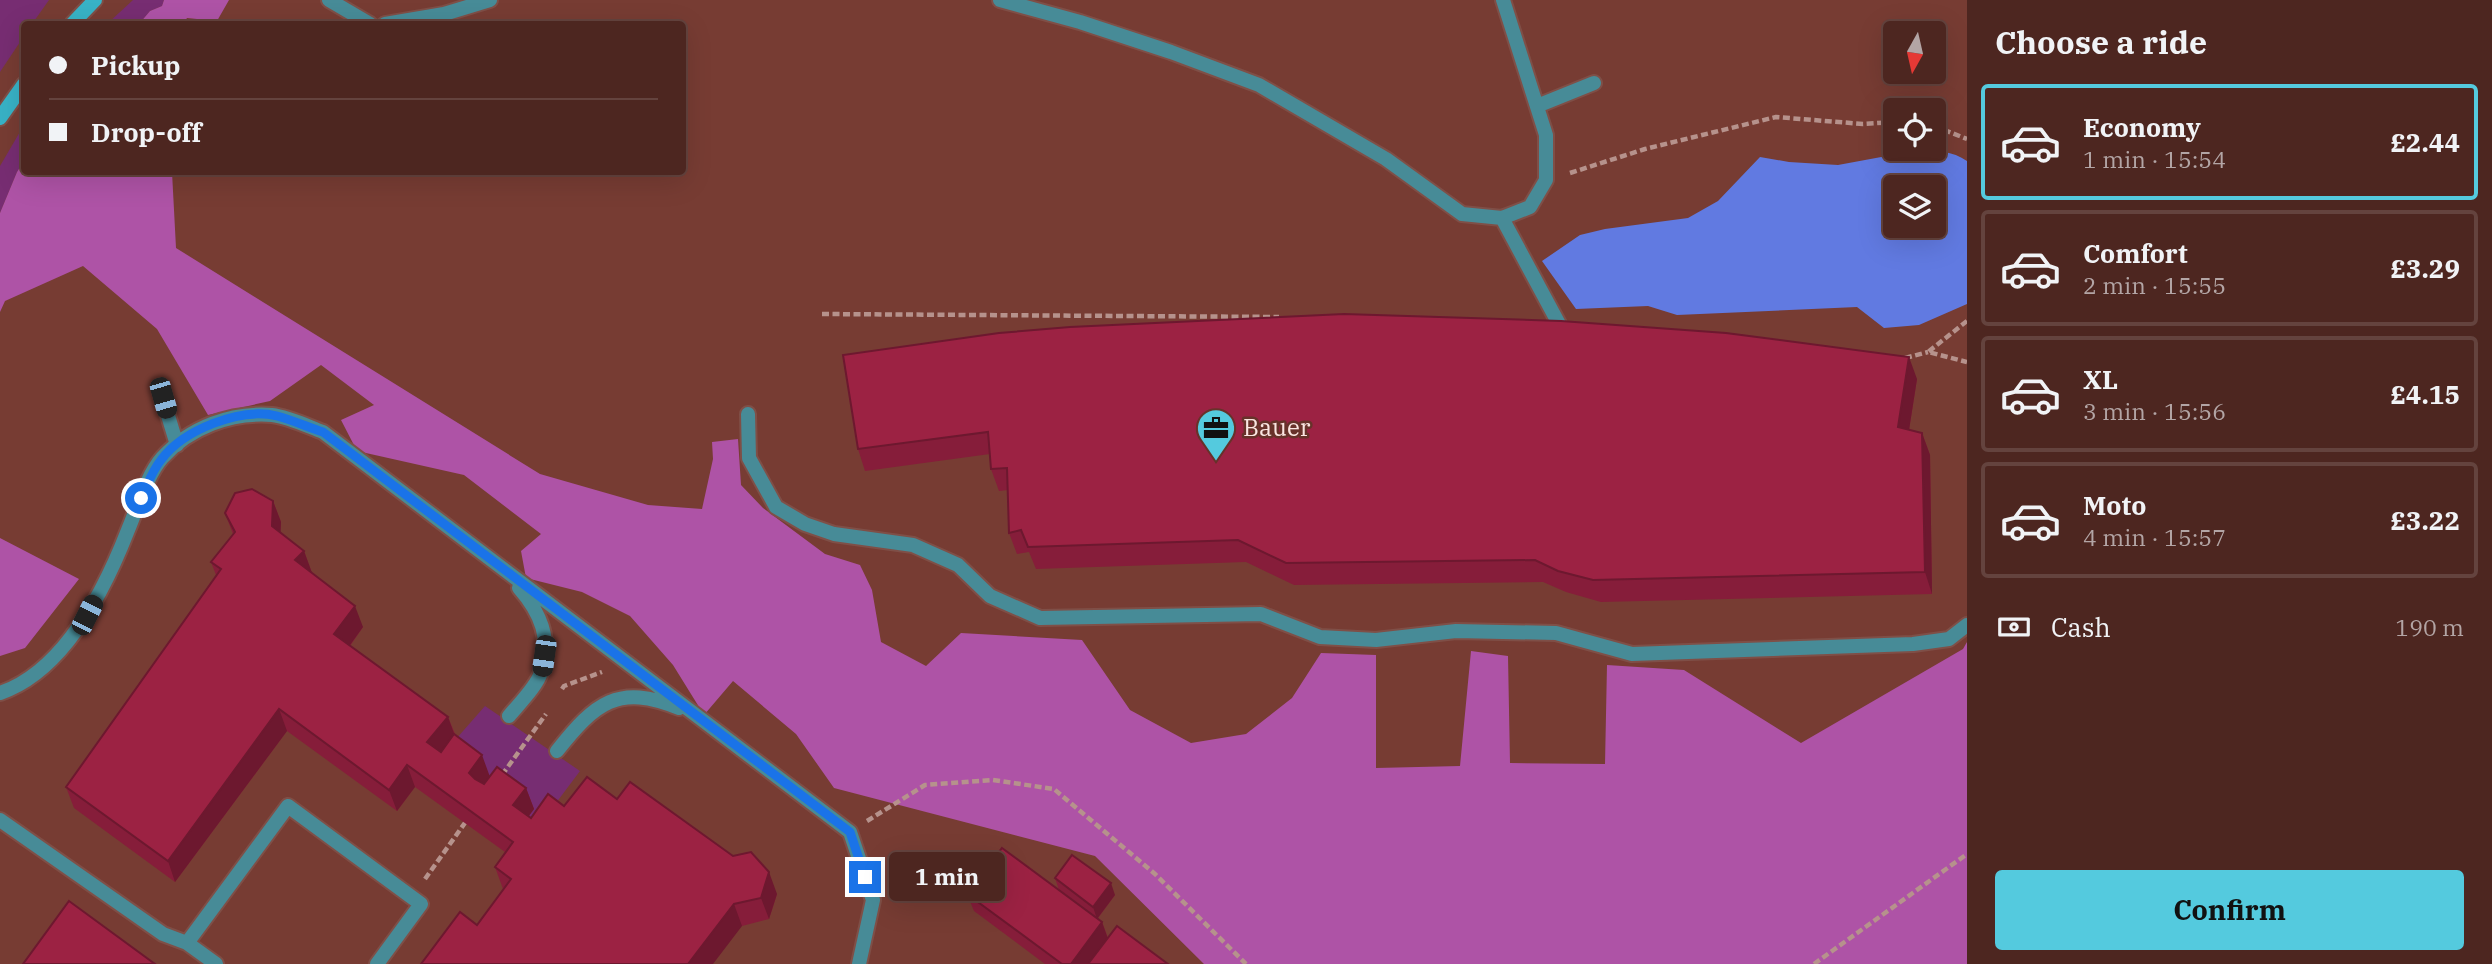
<!DOCTYPE html>
<meta charset="utf-8">
<style>
:root{--surface:#4d2620;--page:#57322d;--text:#f1f3f6;--muted:#b3a5a5;--line:#64433e;--accent:#54cade}
body{margin:0;font-family:"IBM Plex Serif",serif;background:var(--page);color:var(--text);height:100vh;display:flex;flex-direction:column;font-size:26px;white-space:nowrap}
*{box-sizing:border-box;margin:0}
p{font-size:23px;color:var(--muted)}
.icon{flex:none;width:38px;height:38px;fill:none;stroke:currentColor;stroke-width:2;stroke-linecap:round;stroke-linejoin:round}
.map{position:relative;flex:1;overflow:hidden}
.side{display:flex;flex-direction:column;background:var(--surface);width:525px}
.side>*{flex:none}
.guide{position:absolute;left:21px;top:21px;width:665px;height:154px;border-radius:7px;box-shadow:0 7px 28px #0002,0 0 0 2px var(--line);display:grid;align-content:center;height:154px;padding:0 28px;background:var(--surface)}
.needle{width:46px;rotate:188deg}
.tools{position:absolute;left:1883px;top:21px;display:grid;gap:14px}
.tools a{display:grid;place-items:center;width:63px;height:63px;border-radius:7px;background:var(--surface);box-shadow:0 7px 28px #0002,0 0 0 2px var(--line);font-size:35px}
.end{position:absolute;width:32px;height:32px;margin:-16px;border:9px solid #1a73e8;background:#fff;box-shadow:0 0 0 4px #fff}
.from{border-radius:50%}
.bubble{position:absolute;height:49px;border-radius:7px;background:var(--surface);box-shadow:0 7px 28px #0002,0 0 0 2px var(--line);font-size:23px;font-weight:800;line-height:49px;text-align:center}
.car{position:absolute;width:21px;height:42px;margin:-21px -10px;border-radius:9px;box-shadow:0 0 5px 2px #0007;background:linear-gradient(#222 24%,#8ab4d8 0 40%,#222 0 76%,#8ab4d8 0 86%,#222 0)}
.guide b{display:flex;align-items:center;gap:24px;height:66px;font-size:26px}
.guide b+b{border-top:2px solid var(--line)}
.guide i{width:18px;height:18px;background:var(--text)}
ul{padding:0;list-style:none}
li{display:flex;align-items:center;gap:21px;height:116px;margin:0 14px 10px;padding:0 14px;border:4px solid var(--line);border-radius:7px}
li div{flex:1}
li b{display:block;font-size:26px}
li em{font-style:normal;font-weight:800}
li.current{border-color:var(--accent)}
li>.icon{width:63px;height:63px;stroke-width:1.5}
h2{padding:0 28px;font-size:32px;line-height:84px}
.pay{display:flex;align-items:center;gap:18px;height:77px;padding:0 28px;font-size:26px}
.pay p{margin-inline-start:auto}
.action{display:flex;gap:14px;margin-top:auto;padding:14px 28px}
.action a{flex:1;height:80px;border-radius:7px;background:var(--accent);color:#111;font-size:28px;font-weight:800;line-height:80px;text-align:center}
main{display:flex;flex:1;min-height:0}
.map>svg:first-child{display:block}
.built{fill:#773c33;fill-rule:evenodd}
.green{fill:#772d72}
.forest{fill:#ae53a6}
.water{fill:#617ae1;fill-rule:evenodd}
.lines{fill:none;stroke-linecap:round;stroke-linejoin:round}
.lane-casing{stroke:#7f4f47;stroke-width:18}
.street-casing{stroke:#7f4f47;stroke-width:18}
.secondary-casing{stroke:#7f4f47;stroke-width:18}
.path{stroke:#b6928c;stroke-width:4.5;stroke-dasharray:7 3.5;stroke-linecap:butt}
.lane{stroke:#478b97;stroke-width:14}
.street{stroke:#478b97;stroke-width:14}
.secondary{stroke:#38b2c6;stroke-width:14}
.wall{fill:#861d3a}
.shaded-wall{fill:#6d182f}
.building{fill:#9c2243;stroke:#6d182f;stroke-width:2}
.route{stroke:#1a73e8;stroke-width:9}
.labels{text-anchor:middle;stroke-width:5;stroke-linejoin:round;paint-order:stroke}
.poi-label{font-size:24px;fill:#fbe6e2;stroke:#67322a;text-anchor:start}
</style>
<main>
<div class="map">
<svg width="1967" height="964" viewBox="0 0 1967 964">
<rect width="100%" height="100%" fill="#67322a"/>
<!-- built -->
<path class="built" d="M0,0h1967v697l-324,267h-1643zM24,24h658v148h-658zM1895,33h39v39h-39zM1895,110h39v39h-39zM1895,187h39v39h-39z"/>
<!-- green -->
<path class="green" d="M0,0h49l-17,24h-8v12l-24,36z
M133,0h31l-2,6 -12,5 -11,13h-32z
M24,125v36l-7,11 -17,41v-47z
M485,706l95,65 -48,64 -11,-9 12,-17 -41,-4 -36,-66z"/>
<!-- forest -->
<path class="forest" d="M164,0h65l-12,21 -30,-3 -4,6h-44l11,-13 12,-5z
M24,161v11h148l4,76 364,226 108,31 54,4 11,-50 -1,-17 26,-3 3,46 22,23 62,46 35,11 12,25 9,52 45,24 35,-33 121,7 48,70 61,33 55,-9 46,-36 29,-45 55,2v113l84,-2 11,-115 37,5 2,107 95,1 2,-99 77,5 117,73 162,-94 4,-7v322h-763l-109,-108 -261,-68 -38,-54 -63,-53 -29,34 -31,-50 -43,-49 -48,-24 -56,-14 -5,-27 20,-17 -77,-59 -107,-24 -16,-31 33,-15 -53,-40 -51,36 -62,14 -51,-86 -74,-63 -78,35 -5,11v-99l17,-41z
M0,538l79,41 -54,69 -25,8z"/>
<!-- water -->
<path class="water" d="M1919,150c16,0 34,1 48,11v143l-48,21 -35,3 -27,-21 -180,8 -29,-9 -72,3 -34,-48 38,-26 25,-6 83,-11 30,-17 42,-44 29,5 49,3zM1895,187h39v39h-39z"/>
<g class="lines">
<!-- lane casing -->
<g class="lane-casing">
<path id="lane" d="M329,0l41,24
M1000,0l80,22 91,30 88,33 127,74 76,55 40,4 28,-11 16,-27v-45l-43,-135
M385,24l59,-10 46,-14
M1537,106l57,-23
M1502,218l64,119
M163,399l14,46
M748,414l1,44 27,49 29,17 29,10 79,11 45,20 32,31 50,22 221,-4 59,23 56,3 80,-9 100,2 76,21 281,-10 36,-5 18,-14
M0,693c65,-22 105,-104 128,-163 9,-21 19,-55 34,-72 28,-31 69,-46 110,-43 17,2 35,11 51,17l527,400 23,68 -14,64
M509,716c9,-11 29,-31 32,-44 11,-32 0,-59 -22,-84
M557,751c38,-48 61,-68 122,-43"/>
</g>
<!-- street casing -->
<g class="street-casing">
<path id="street" d="M0,820l163,114 24,9 29,21
M187,943l101,-137 133,98 -44,60"/>
</g>
<!-- secondary casing -->
<g class="secondary-casing">
<path id="secondary" d="M72,24l23,-24
M0,118l24,-34"/>
</g>
<!-- path -->
<path class="path" d="M1934,126l33,13
M1570,173l75,-24 131,-32 87,7 32,-2
M822,314l457,3
M1967,321l-39,31 39,10
M1905,358l23,-6
M562,689l2,-3 38,-14
M502,775l44,-61
M867,821l58,-36 68,-5 61,9 101,85 91,90
M425,879l42,-59
M1814,964l153,-110"/>
<!-- lane -->
<use href="#lane" class="lane"/>
<!-- street -->
<use href="#street" class="street"/>
<!-- secondary -->
<use href="#secondary" class="secondary"/>
</g>
<!-- wall -->
<path class="wall" d="M1561,321l356,58 -8,51 13,3 8,22 2,139 -331,8 -35,-10 -23,-10 -249,3 -48,-23 -210,7 -7,-17 -12,2 -8,-21 -1,-43 -9,1 -8,-22 -1,-15 -125,17 -7,-22z
M273,501l8,21 -1,10 24,19 8,22 51,54 -13,19 98,71 7,17 35,42 36,12 8,21 -5,7 2,2 33,-12 53,-7 160,95 -8,25 -27,7 -265,-1 26,-36 -8,-22 10,-15 -90,-65 -18,24 -110,-80 -112,151 -101,-74 -8,-21 150,-212 -5,-13 22,-28 -8,-21z
M1055,878l60,17 -17,23 4,4 6,16 60,26h-123l-71,-53 -7,-17 92,-4z"/>
<!-- shaded-wall -->
<path class="shaded-wall" d="M1909,357l8,22 -11,70 -8,-22z
M1922,433l8,22 2,139 -7,-22z
M273,501l8,21 -1,25 -8,-21z
M304,551l8,22 -9,9 -8,-22z
M355,606l8,21 -21,29 -8,-22z
M279,709l8,22 -112,151 -7,-21z
M448,717l8,22 -21,24 -8,-21z
M482,755l8,22 -13,18 -8,-22z
M407,765l8,22 -18,24 -8,-21z
M526,788l8,21 -13,17 -8,-21z
M769,872l8,22 -8,25 -8,-21z
M1111,883l4,12 -18,24 -4,-12z
M734,904l8,22 -29,38h-25z
M1102,922l6,17 -18,25h-19z"/>
<!-- building -->
<path class="building" d="M1344,314l217,7 165,12 183,24 -11,70 24,6 3,139 -332,8 -35,-9 -23,-11 -249,3 -48,-23 -210,7 -7,-17 -12,3 -2,-65 -16,1 -3,-37 -130,17 -15,-94 156,-22 71,-6z
M252,489l21,12 -1,25 32,25 -9,9 60,46 -21,28 114,83 -21,25 14,10 13,-18 28,21 -13,18 6,6 9,5 13,-17 29,21 -13,17 18,13 17,-24 16,12 23,-29 30,22 13,-17 103,74 18,-4 18,20 -8,26 -27,6 -46,60h-267l39,-52 17,13 34,-46 -16,-12 18,-25 -106,-77 -18,25 -110,-81 -111,152 -102,-74 155,-218 -10,-7 24,-30 -10,-19 10,-20z
M1002,848l100,74 -31,42h-9l-95,-70z
M1072,855l39,28 -18,24 -38,-29z
M69,901l86,63h-132z
M1117,926l51,38h-80z"/>
<g class="lines">
<!-- route -->
<path class="route" d="M141,498c6,-12 11,-27 20,-38 22,-30 79,-53 116,-44 15,4 31,11 46,16l527,400 15,45"/>
</g>
<!-- icons -->
<defs>
<g id="office-pin" transform="scale(2.0125)"><path d="M0 17L-7.5 6A9.5 9.5 0 1 1 7.5 6Z" fill="#54cade" stroke="#67322a"/><path d="M-6-3h4V-5.5h4V-3h4V5H-6ZM-1-4.5V-3h2v-1.5ZM-6 0V1H6V0Z" fill="#111"/></g>
</defs>
<g fill-rule="evenodd">
<use href="#office-pin" x="1216" y="428"/>
</g>
<g class="labels">
<!-- poi labels -->
<g class="poi-label">
<text x="1243" y="436">Bauer</text>
</g>
</g>
</svg>
<div class="tools">
<a><svg class="needle" viewBox="-14 -14 28 28"><path d="M0-13l5 13h-10z" fill="#e53935"/><path d="M0 13l5-13h-10z" fill="#b3a5a5"/></svg></a>
<a><svg class="icon" aria-label="locate" viewBox="0 0 24 24"><circle cx="12" cy="12" r="6"/><path d="M12 2v4M12 18v4M2 12h4M18 12h4"/></svg></a>
<a><svg class="icon" aria-label="layers" viewBox="0 0 24 24"><path d="M12 4l9 5-9 5-9-5zM3 14l9 5 9-5"/></svg></a>
</div>
<i class="end from" style="left:141px;top:498px"></i>
<i class="end" style="left:865px;top:877px"></i>
<div class="bubble" style="left:889px;top:852px;width:116px">1 min</div>
<i class="car" style="left:163px;top:398px;rotate:164deg"></i>
<i class="car" style="left:87px;top:615px;rotate:27deg"></i>
<i class="car" style="left:544px;top:656px;rotate:188deg"></i>
<div class="guide">
<b><i class="from"></i>Pickup</b>
<b><i></i>Drop-off</b>
</div>
</div>
<section class="side">
<h2>Choose a ride</h2>
<ul>
<li class="current"><svg class="icon" aria-label="car" viewBox="0 0 24 24"><path d="M5 17H2v-5l4-1 3-4h7l3 4 3 1v5h-3M9 17h6M6 11h13"/><circle cx="7" cy="17" r="2"/><circle cx="17" cy="17" r="2"/></svg><div><b>Economy</b><p>1 min · 15:54</p></div><em>£2.44</em></li>
<li><svg class="icon" aria-label="car" viewBox="0 0 24 24"><path d="M5 17H2v-5l4-1 3-4h7l3 4 3 1v5h-3M9 17h6M6 11h13"/><circle cx="7" cy="17" r="2"/><circle cx="17" cy="17" r="2"/></svg><div><b>Comfort</b><p>2 min · 15:55</p></div><em>£3.29</em></li>
<li><svg class="icon" aria-label="car" viewBox="0 0 24 24"><path d="M5 17H2v-5l4-1 3-4h7l3 4 3 1v5h-3M9 17h6M6 11h13"/><circle cx="7" cy="17" r="2"/><circle cx="17" cy="17" r="2"/></svg><div><b>XL</b><p>3 min · 15:56</p></div><em>£4.15</em></li>
<li><svg class="icon" aria-label="car" viewBox="0 0 24 24"><path d="M5 17H2v-5l4-1 3-4h7l3 4 3 1v5h-3M9 17h6M6 11h13"/><circle cx="7" cy="17" r="2"/><circle cx="17" cy="17" r="2"/></svg><div><b>Moto</b><p>4 min · 15:57</p></div><em>£3.22</em></li>
</ul>
<div class="pay"><svg class="icon" aria-label="cash" viewBox="0 0 24 24"><path d="M3 7h18v10H3z"/><circle cx="12" cy="12" r="2"/></svg>Cash<p>190 m</p></div>
<div class="action"><a>Confirm</a></div>
</section>
</main>
